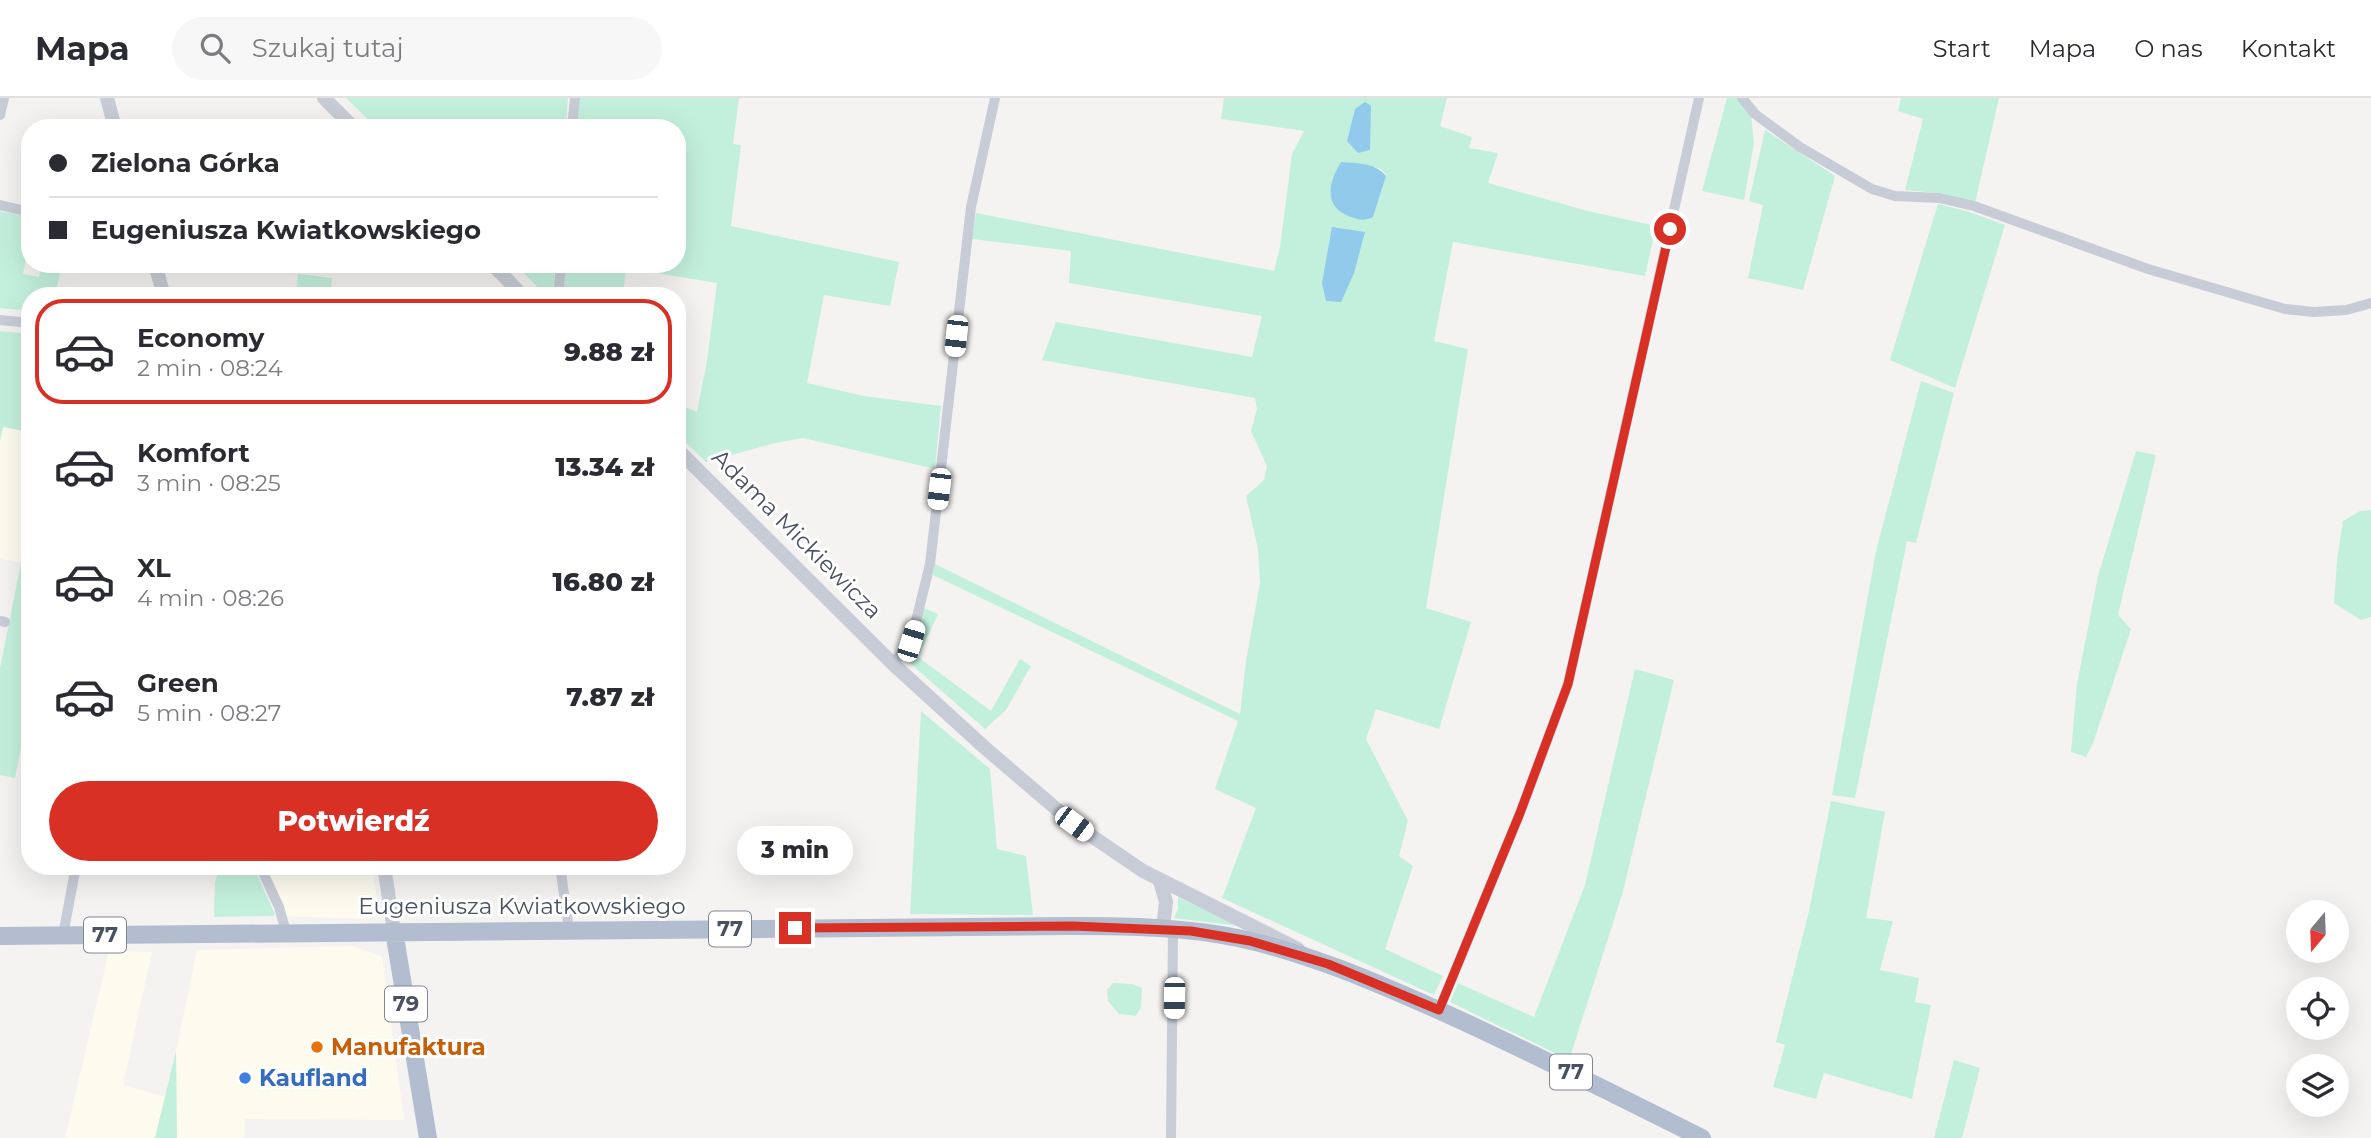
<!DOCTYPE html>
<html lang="pl">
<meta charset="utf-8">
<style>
:root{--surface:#fff;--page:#f7f7f7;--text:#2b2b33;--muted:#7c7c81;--line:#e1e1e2;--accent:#d93025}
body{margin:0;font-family:Montserrat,sans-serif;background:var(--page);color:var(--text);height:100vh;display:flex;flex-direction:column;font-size:26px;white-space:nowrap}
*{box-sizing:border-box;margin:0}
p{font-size:23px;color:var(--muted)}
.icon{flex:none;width:38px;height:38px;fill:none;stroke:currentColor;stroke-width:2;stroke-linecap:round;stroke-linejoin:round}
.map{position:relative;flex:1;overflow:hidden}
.side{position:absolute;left:21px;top:189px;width:665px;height:588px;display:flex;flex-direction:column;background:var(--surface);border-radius:28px;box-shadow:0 7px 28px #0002}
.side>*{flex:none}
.guide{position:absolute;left:21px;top:21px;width:665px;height:154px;border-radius:28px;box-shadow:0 7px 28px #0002;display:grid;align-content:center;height:154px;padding:0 28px;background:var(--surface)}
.needle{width:46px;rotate:199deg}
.controls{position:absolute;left:2286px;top:802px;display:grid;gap:14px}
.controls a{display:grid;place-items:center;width:63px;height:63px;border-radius:50%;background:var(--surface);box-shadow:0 7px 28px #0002;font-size:35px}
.end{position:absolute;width:32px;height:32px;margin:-16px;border:9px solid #d93025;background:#fff;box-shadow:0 0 0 4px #fff}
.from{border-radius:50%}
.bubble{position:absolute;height:49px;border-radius:24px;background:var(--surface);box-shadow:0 7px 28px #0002;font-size:23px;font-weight:800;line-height:49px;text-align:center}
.car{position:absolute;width:21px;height:42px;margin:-21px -10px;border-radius:9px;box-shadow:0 0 5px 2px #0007;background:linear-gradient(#fff 24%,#345 0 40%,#fff 0 76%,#345 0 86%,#fff 0)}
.guide b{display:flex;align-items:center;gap:24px;height:66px;font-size:26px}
.guide b+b{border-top:2px solid var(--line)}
.guide i{width:18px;height:18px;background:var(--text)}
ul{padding:12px 0 0;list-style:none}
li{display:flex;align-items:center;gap:21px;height:105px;margin:0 14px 10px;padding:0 14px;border:4px solid transparent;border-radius:28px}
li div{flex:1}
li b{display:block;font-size:26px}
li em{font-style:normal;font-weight:800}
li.on{border-color:var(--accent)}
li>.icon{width:63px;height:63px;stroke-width:1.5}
.cta{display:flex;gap:14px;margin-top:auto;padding:14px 28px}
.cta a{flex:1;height:80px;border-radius:42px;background:var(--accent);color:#fff;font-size:28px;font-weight:800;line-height:80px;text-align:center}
header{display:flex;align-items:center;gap:42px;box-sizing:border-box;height:98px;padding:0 35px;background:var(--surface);border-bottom:2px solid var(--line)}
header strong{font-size:33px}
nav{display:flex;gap:38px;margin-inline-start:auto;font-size:24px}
.search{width:490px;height:63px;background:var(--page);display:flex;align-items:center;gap:18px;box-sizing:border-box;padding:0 24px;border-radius:38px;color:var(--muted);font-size:26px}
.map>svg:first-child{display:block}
.commercial{fill:#fcfbee}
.green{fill:#c3f0dc;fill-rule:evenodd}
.water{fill:#91caeb}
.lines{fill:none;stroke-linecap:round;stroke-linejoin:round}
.minor{stroke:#c7ccd6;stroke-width:10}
.tertiary{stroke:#c7ccd6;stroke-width:14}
.primary{stroke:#b3bdd0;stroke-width:18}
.route{stroke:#d93025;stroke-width:9}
.food-dot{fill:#e8710a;stroke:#fff;stroke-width:2.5}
.shop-dot{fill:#3f7fe0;stroke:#fff;stroke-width:2.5}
.labels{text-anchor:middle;stroke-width:6;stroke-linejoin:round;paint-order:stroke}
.shield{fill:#fff;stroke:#808690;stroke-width:2}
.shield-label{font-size:21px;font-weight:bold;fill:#4a5260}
.street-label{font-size:23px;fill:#4a5260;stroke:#fff}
.food-label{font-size:23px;font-weight:bold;fill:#c56008;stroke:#fff;text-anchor:start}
.shop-label{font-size:23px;font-weight:bold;fill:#366cbe;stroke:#fff;text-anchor:start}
</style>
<header>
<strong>Mapa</strong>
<div class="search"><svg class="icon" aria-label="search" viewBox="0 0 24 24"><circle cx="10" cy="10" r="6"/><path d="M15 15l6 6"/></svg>Szukaj tutaj</div>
<nav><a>Start</a><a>Mapa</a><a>O nas</a><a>Kontakt</a></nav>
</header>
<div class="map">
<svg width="2371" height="1040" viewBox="0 0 2371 1040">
<rect width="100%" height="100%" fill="#f4f3f2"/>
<!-- commercial -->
<path class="commercial" d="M3,329l27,5v132l-30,-5v-118z
M263,768h108l7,37 -2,8 -5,6 -7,2 -79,-3z
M353,848l29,11 22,163 -159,-1 -1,19h-67l-1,-87 21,-101z
M109,853l43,1 -29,133 42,12 -10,41h-90z"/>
<!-- green -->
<path class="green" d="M346,0h222l-2,30h-189z
M580,0h159l-6,46 8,1 -10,81 168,36 -9,44 -66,-11 -17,88 57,13 77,10 -6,63 -132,-31 -28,5 -69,19 -29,-28v-30l20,8 10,-51 10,-78 -91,-15 -3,28h-62l4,-32h112v-136h-100z
M1224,0h223l-7,28 32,11 -3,11 29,5 -10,30 100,28 68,15 -11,50 -192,-34 -19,99 34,8 -42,259 45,14 -32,107 -63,-20 -10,30 42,82 -9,35 14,10 -28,83 58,27 -9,19 -212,-97 34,-90 -41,-19 23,-68 -305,-146 2,-11 305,150 6,-53 14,-78 -2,-34 -12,-53 18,-16 3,-14 -16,-35 6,-22 -2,-11 -213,-38 14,-38 196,35 10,-41 -193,-33 2,-32 -99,-12 4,-26 298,58 6,-24 12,-93 12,-23 -83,-12zM1362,66l19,5 5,6 -13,42z
M1727,0h10l14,16 3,29 -10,57 -42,-9z
M1901,0h98l-24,105 -39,-10 -31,-3 18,-71 -25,-8z
M1765,32l70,46 -32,114 -55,-12 15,-73 -14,-4z
M1938,106l32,8 35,13 -50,163 -65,-28z
M0,113l30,6v20l-7,37 16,3 3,-13h20l-7,32h-25v15l-30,-3z
M515,166h40l-2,32h-7z
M298,176l34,4 -2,18h-34z
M0,233l30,3v98l-27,-5 -3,14z
M1921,283l33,12 -38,150 -9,-2 -52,257 -23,-3 44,-244z
M2136,353l20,4 -38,160 13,14 -38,114 -7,14 -15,-5 6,-68 21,-108z
M2371,412v107l-10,3 -27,-17 3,-43 6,-39 17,-10z
M21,465l9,1v138l-15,76 -15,-3v-107z
M924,510l14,6 -20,43 73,54 29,-52 11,7 -25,44 -21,19 -82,-72z
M1635,571l39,11 -52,215 -53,165 -119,-58 8,-19 76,34 51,-132z
M921,613l69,58 7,80 29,7 7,59 -123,-1z
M1831,703l54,11 -19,106 27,3 -13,49 39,8 -4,24 16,3 -19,94 -88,-26 -8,26 -43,-12 12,-42 -9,-3 33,-131z
M232,768h21l22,48 -1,2 -60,1 1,-35 3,-9z
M1178,799l62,29 -66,-8 4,-9z
M1113,885l19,1 10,4 -1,19 -5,9 -17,-2 -11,-13 -1,-11z
M176,953l1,87h-22z
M1954,962l26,8 -18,70h-28z"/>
<!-- water -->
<path class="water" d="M1365,4l6,4 -1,44 -12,3 -11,-12 8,-32z
M1341,64c16,1 35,1 45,14l-13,41c-9,4 -13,3 -22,0 -28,-9 -23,-34 -10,-55z
M1332,129l33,5 -11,41 -13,29 -15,-1 -4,-18z"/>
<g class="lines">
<!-- minor -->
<path class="minor" d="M1742,0l13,16 45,33 72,42 23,7 44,2 35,8 174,63 137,40 29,3 32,-2 25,-7
M0,17l4,-17
M572,30l3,-30
M0,107l30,7
M558,198l3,-32
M0,222l30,3
M0,523l5,1
M893,566l18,-23 19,-77 41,-357 24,-109
M260,768l19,41 7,25
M560,768l9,63
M63,837l13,-69
M1439,912l81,-197 48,-129 131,-586
M1171,1040l2,-209"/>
<!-- tertiary -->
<path class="tertiary" d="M107,0l8,30
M324,0l30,30
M155,166l9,32
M492,166l31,32
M677,351l216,215 91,83 90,77 69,47 155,78
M384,768l10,65
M1160,783l6,21 -3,26"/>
<!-- primary -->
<path class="primary" d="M394,833l34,207
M0,838l1073,-10c55,0 111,1 165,12 70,15 135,43 200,72 89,40 176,84 264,128"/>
</g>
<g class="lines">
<!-- route -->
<path class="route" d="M795,830l278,-2 118,5 59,10 78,23 111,46 81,-197 48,-129 102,-455"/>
</g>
<!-- markers -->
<circle class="food-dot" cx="317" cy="949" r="7"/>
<circle class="shop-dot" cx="245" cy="980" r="7"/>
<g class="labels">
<!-- shield labels -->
<g class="shield">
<rect x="709" y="813.5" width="42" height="35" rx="5"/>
<rect x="84" y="819.5" width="42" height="35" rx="5"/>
<rect x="385" y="888.5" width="42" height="35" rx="5"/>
<rect x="1550" y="956.5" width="42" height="35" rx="5"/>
</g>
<g class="shield-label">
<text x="730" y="838">77</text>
<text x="105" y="844">77</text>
<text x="406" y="913">79</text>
<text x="1571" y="981">77</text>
</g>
<!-- street labels -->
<g class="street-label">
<text transform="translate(797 436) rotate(45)" y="8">Adama Mickiewicza</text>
<text x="522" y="816">Eugeniusza Kwiatkowskiego</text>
</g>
<!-- food labels -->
<g class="food-label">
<text x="331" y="957">Manufaktura</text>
</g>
<!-- shop labels -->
<g class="shop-label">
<text x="259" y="988">Kaufland</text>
</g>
</g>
</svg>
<div class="controls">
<a><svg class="needle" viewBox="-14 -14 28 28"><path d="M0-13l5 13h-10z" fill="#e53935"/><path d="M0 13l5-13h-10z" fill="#7c7c81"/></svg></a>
<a><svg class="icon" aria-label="locate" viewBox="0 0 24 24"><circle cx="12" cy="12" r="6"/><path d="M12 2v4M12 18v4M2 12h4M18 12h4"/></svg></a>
<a><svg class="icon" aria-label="layers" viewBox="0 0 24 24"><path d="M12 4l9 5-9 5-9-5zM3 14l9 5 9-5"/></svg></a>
</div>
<i class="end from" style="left:1670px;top:131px"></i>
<i class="end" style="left:795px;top:830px"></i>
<div class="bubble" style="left:737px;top:728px;width:116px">3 min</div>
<i class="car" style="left:956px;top:238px;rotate:186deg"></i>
<i class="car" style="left:939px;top:391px;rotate:187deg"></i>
<i class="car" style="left:911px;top:543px;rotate:17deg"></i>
<i class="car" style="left:1074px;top:726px;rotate:127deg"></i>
<i class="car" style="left:1174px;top:900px;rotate:181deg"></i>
<div class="guide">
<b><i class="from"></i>Zielona Górka</b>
<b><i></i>Eugeniusza Kwiatkowskiego</b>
</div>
<section class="side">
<ul>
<li class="on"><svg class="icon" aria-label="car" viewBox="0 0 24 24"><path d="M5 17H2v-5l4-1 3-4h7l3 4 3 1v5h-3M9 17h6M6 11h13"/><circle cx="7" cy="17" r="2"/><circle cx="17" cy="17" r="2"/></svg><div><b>Economy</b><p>2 min · 08:24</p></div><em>9.88 zł</em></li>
<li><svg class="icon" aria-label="car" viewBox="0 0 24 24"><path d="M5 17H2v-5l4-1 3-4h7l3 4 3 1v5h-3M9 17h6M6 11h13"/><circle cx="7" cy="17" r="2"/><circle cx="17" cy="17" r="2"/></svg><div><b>Komfort</b><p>3 min · 08:25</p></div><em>13.34 zł</em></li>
<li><svg class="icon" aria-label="car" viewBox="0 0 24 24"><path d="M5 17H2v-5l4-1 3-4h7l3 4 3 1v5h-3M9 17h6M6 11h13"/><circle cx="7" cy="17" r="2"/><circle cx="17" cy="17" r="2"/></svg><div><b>XL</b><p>4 min · 08:26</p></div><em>16.80 zł</em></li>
<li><svg class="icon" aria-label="car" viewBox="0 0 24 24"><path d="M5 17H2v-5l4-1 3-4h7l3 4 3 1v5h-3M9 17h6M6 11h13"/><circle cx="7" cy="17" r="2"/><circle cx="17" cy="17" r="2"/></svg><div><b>Green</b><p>5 min · 08:27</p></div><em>7.87 zł</em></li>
</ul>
<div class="cta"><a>Potwierdź</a></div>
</section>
</div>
